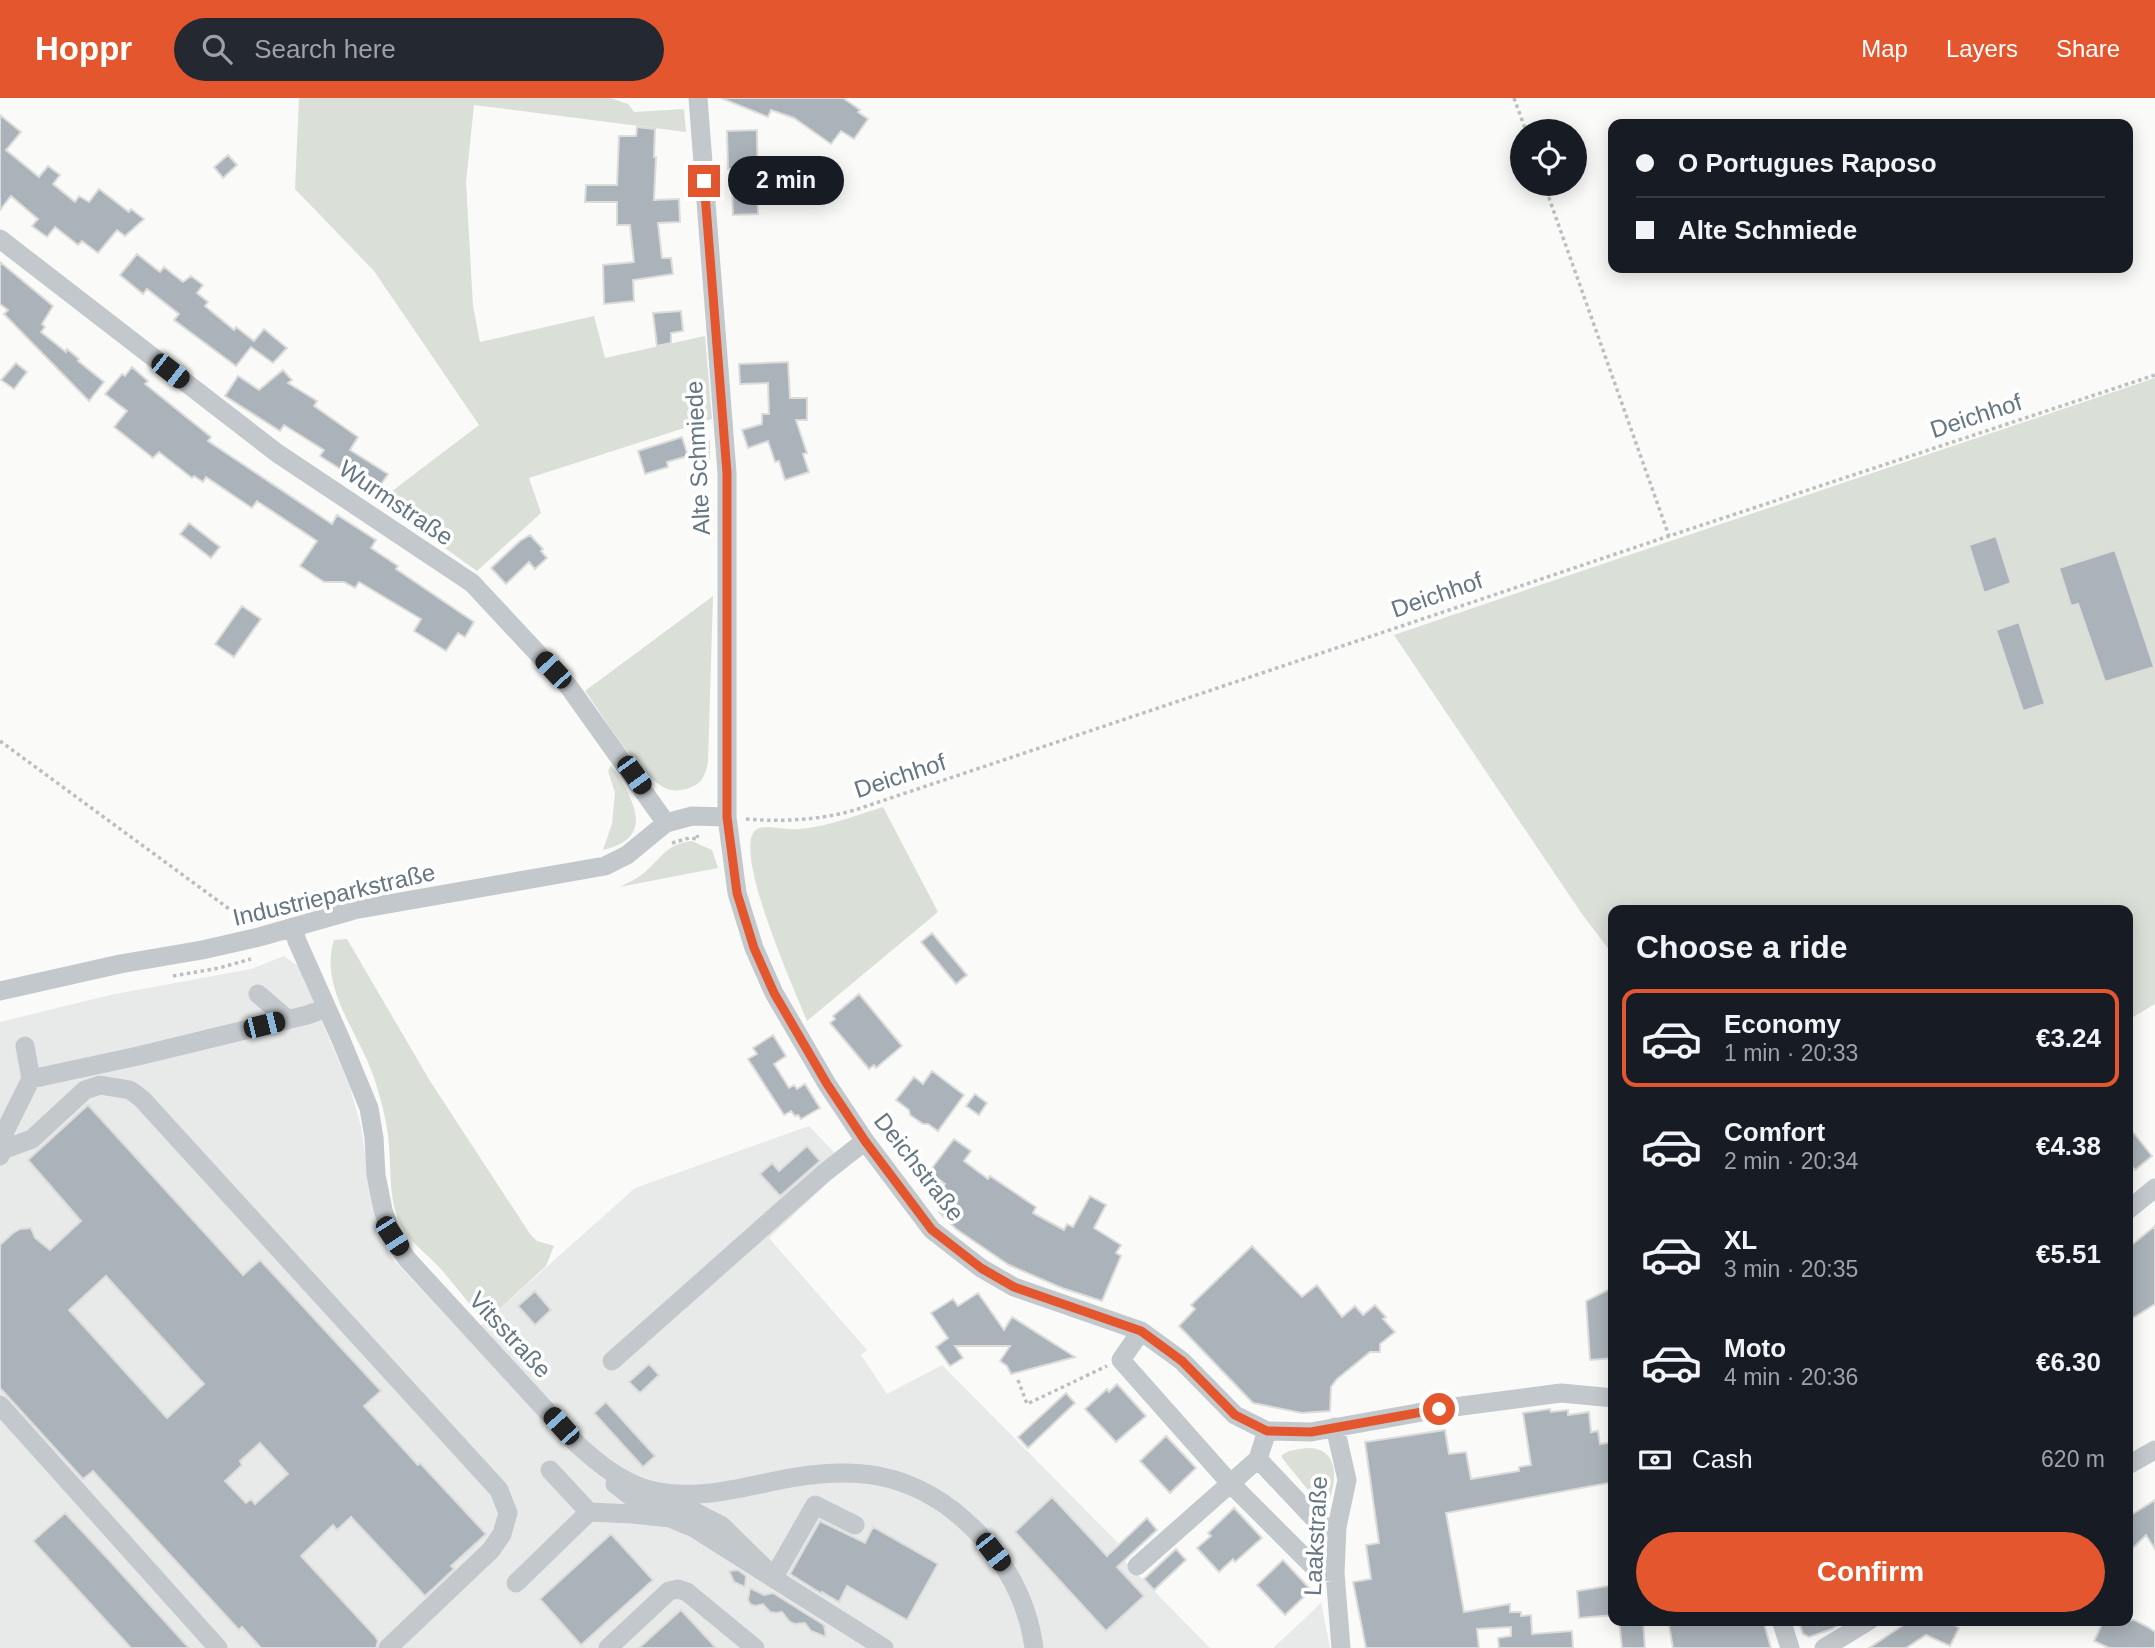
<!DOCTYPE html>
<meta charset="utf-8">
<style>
:root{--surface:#171b24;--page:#242831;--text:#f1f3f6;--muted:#9ea1a6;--line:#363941;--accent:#e4572e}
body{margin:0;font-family:Helvetica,sans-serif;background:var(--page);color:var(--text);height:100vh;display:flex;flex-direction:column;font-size:26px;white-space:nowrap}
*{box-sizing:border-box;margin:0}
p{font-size:23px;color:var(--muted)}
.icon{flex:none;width:38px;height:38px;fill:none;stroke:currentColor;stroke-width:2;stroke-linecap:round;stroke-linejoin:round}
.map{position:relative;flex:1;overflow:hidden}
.sheet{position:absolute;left:1608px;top:807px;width:525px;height:721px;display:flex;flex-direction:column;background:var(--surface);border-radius:14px;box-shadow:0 4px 18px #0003}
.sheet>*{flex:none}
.top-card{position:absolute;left:1608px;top:21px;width:525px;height:154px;border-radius:14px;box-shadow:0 4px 18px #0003;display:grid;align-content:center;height:154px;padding:0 28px;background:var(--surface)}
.tools{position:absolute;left:1510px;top:21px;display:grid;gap:14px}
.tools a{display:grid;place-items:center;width:77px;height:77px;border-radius:50%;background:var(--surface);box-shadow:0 4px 18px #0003;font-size:35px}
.end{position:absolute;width:32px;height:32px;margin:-16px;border:9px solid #e4572e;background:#fff;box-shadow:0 0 0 4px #fff}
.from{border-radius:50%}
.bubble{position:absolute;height:49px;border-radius:24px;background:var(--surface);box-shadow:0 4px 18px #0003;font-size:23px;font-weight:600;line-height:49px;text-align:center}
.car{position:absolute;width:21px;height:42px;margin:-21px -10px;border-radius:9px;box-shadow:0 0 5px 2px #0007;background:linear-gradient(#222 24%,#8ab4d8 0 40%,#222 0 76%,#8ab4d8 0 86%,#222 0)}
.top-card b{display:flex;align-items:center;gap:24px;height:66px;font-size:26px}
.top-card b+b{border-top:2px solid var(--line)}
.top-card i{width:18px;height:18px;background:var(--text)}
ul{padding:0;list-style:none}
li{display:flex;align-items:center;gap:21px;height:98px;margin:0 14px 10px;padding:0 14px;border:4px solid transparent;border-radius:14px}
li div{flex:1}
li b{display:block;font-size:26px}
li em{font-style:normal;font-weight:600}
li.current{border-color:var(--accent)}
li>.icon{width:63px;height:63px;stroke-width:1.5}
h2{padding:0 28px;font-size:32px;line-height:84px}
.pay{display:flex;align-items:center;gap:18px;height:77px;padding:0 28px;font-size:26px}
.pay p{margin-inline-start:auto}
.button{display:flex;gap:14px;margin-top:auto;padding:14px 28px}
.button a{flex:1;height:80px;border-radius:42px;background:var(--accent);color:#fff;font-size:28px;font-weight:600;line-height:80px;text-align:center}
header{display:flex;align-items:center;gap:42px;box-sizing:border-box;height:98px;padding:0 35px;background:var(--accent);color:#fff}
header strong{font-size:33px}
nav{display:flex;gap:38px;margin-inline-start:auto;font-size:24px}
.search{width:490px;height:63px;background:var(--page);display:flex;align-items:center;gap:18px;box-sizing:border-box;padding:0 24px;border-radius:38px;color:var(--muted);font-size:26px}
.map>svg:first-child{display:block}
.built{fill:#e8e9e9}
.green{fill:#dadfd7}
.building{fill:#aab3b9;stroke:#dcdcda;stroke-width:2;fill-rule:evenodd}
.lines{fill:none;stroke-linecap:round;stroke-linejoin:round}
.path{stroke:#bbbfc2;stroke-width:3.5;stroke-dasharray:3.5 3.5;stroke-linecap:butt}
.minor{stroke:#c3c8cc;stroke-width:19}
.route{stroke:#e4572e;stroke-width:9}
.labels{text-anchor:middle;stroke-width:7;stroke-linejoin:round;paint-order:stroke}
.street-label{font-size:24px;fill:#657683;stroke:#fff}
</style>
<header>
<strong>Hoppr</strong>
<div class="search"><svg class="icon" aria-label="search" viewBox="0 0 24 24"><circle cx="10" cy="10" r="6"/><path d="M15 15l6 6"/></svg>Search here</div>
<nav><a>Map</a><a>Layers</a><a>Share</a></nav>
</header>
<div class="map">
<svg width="2155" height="1550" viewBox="0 0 2155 1550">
<rect width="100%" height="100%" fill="#fafaf8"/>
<!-- built -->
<path class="built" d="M284,858l14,10 51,119 12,41 12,84 16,45 78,83 168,-150 174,-62 26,27 -12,21 7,7 -61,57 98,112 -6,5 26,39 55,-29 176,178 -5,6 97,99h-1210v-626l110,-27 141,-26z
M1321,1504l9,46h-57l42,-39z"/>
<!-- green -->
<path class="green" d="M299,0h311l18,6 6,8 50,-3 2,23 -212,-27 -8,77 7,124 7,36 114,-26 11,42 100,-22 7,83 -183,59 12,35 -64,58 -98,-70 100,-76 -105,-154 -79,-82z
M2155,280v626l-27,16v-110h-514l-1,45 -31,-41 -188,-279c253,-87 507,-171 761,-257z
M713,498l-5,166c-3,15 -7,23 -22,27 -7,2 -15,2 -21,-1 -26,-13 -62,-72 -80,-97z
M611,667c21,31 47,73 -8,85l9,-26 3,-31 -7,-22z
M883,709l55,105 -131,109c-10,-26 -78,-175 -50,-192 8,-5 32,2 43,0 28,-2 56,-14 83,-22z
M692,743l20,9 6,18 -99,19c9,-4 18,-8 26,-15 18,-15 21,-28 47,-31z
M347,841l83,142 100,153 7,7 17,5 -8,20 -51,47 -17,1c-13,-15 -25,-31 -38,-46 -14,-15 -34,-29 -42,-49 -9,-23 -7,-50 -9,-74 -2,-25 -9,-50 -17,-73 -15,-41 -53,-86 -38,-132z
M1306,1350c32,-1 32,29 23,53l-6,1 -6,-1 -35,-43v-3l7,-4z"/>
<!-- building -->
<path class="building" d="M721,0h122l17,12 -2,2 10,7 -14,20 -13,-8 -10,13 -37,-26 -23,-8 -3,7z
M0,17l21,17 -15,18 33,27 9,-11 12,9 -7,9 22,18 4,-6 10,6 10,-13 30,23 2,-3 13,10 -19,17 -8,-6 -19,23 -16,-12 -4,4 -23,-18 -8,10 -15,-11 6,-7 -27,-23 -11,14z
M637,29l18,2 -1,28h2l-2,43 25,-1 1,23 -22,1 4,35h9l2,16 -40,6 1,21 -30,3 -1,-39 31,-3 -4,-37h-13v-23h-32l1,-17h31l2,-49h17z
M757,32l1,84 -25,1 -2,-46h-3l-1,-38z
M228,57l9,10 -14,13 -9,-11z
M137,156l23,18 4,-5 19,15 8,-6 12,9 -6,8 11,9 -3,4 29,24 2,-3 18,14 10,-12 23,19 -14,15 -22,-16 -15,19 -62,-46 5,-6 -32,-25 -4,5 -23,-19z
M0,164l53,44 -11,18 3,3 -4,5 25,20 1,-3 12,10 -1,2 26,21 -15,19 -85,-87 4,-4 -8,-6z
M681,213l2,20 -12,2v10l-14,3 -4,-33z
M788,264l2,36h17v22h-11l11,33 -4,1 6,18 -24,8 -6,-19 -4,1 -7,-21 -20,7 -6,-18 20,-6v-10h7l-1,-31 -28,1 -1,-20z
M16,265l11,9 -13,17 -13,-9z
M132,269l16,14 -3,3 66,53 -3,4 124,83 5,-9 39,25 -5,8 27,18 -2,3 78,53 -9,15 -7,-4 -12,18 -32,-20 7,-12 -62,-37 -4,6 -11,-6h-20l-24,-16 17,-25 -60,-40 -5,7 -46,-31 -3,5 -9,-6 -2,2 -33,-26 -6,6 -39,-31 13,-16 -22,-17 17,-20 3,2z
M283,272l9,10 -4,3 29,18 -3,5 44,31 -8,13 38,24 -12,18 -56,-36 4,-6 -40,-25 -4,6 -55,-35 13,-20 21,14z
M682,339l6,19 -21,6 1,5 -23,7 -7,-23z
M709,344v17l-12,6 -6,-17z
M189,425l31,24 -9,11 -31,-24z
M530,437l13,14 -2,2 6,7 -12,11 -6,-7 -23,22 -15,-16 29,-27z
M1996,438l15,47 -27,10 -15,-48z
M2115,452l39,117 -49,15 -27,-78 -7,2 -12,-38z
M242,508l19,13 -27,38 -19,-13z
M2019,524l26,82 -22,7 -27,-81z
M932,835l35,42 -11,9 -35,-42z
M859,896l43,52 -26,22 -2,-3 -5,4 -39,-46 5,-4 -2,-3z
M773,937l13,21 -12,8 15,24 5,-3 3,4 8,-5 15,24 -19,11 -3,-4 -3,1 -4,-5 -7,4 -36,-56 9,-5 -4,-6z
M932,973l32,24 -26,36 -10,-7h-5l-13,-9 -1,-5 -13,-10 18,-23 9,7z
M975,996l12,9 -8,12 -13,-9z
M88,1007l155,170 17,-15 121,131 -17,15 54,59 2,-2 66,71 -35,32 3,3 -29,27 -74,-79 -14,13 -4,-5 -32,31 74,80 3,5 -2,7h-115l-19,-21 -3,3 -146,-159 -10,8 -83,-91v-143l13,-12 7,-4 11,-1 4,10 15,12 31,-29 -53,-61zM106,1178l98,108 -37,34 -98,-108zM260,1345l28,31 -33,30 -4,-5 -5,4 -21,-22 17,-16 -2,-4z
M2128,1028l24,30 -17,14 -7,-8z
M954,1041l17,12 -7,10 24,18 2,-3 46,31 -3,6 31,17 3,-6 6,3 17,-31 16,9 -12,23 27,17 -5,8 5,3 -19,45 -40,-13 -53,-23 -53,-36 -17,-17 17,-15 -13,-10 2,-3 -16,-12z
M807,1048l13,15 -40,35 -20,-22 12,-11 7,8z
M2155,1128v78l-27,17v-73z
M1252,1148l50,51 15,-12 25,32 13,-11 8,9 12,-10 11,12 -3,2 12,13 -15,12v8h-10l-33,27 -6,8 -1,24 -28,2 -49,-10 -74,-77 16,-17 -4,-4z
M1614,1189v71l-24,2 -4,-59z
M535,1193l16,19 -16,15 -17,-19z
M978,1195l26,37 8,-13 63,40 -64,17 -4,-8 -7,-5 10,-15h-55l8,12 -13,8 -14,-19 12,-9 -17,-25 22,-14 5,7z
M649,1266l10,11 -19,18 -11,-11z
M1117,1286l29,32 -30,26 -31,-33 22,-20 2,3z
M1066,1295l9,10 -47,45 -10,-11z
M606,1304l49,54 -12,11 -49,-54z
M1550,1311l1,3 17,-2v5l21,-3 2,20 7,-1 2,13 14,-2v40l-168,31 18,99 46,-8v8h11v4l10,-1 1,19 40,-3 1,17h-74l-1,-10 13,-2v-9l-34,2 2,19h-113l-13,-66 18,-3 -5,-34 13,-2 -14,-101 80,-12 4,24 17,-2 5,27 48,-8v-4l12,-2 -8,-52z
M1166,1338l30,32 -26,25 -30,-32z
M1052,1399l55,59 40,-38 10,12 -40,37 27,29 -38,35 -91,-99z
M2155,1402v49l-9,-14 -18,18v-36z
M1234,1410l28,30 -27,24 -2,-3 -14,13 -22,-24 14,-12 -3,-3z
M65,1415l43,46 81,89h-58l-98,-107z
M820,1423l45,22 8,-16 65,37 -31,56 -60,-34 -8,16 -17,-10v2l-32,-20z
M611,1436l42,46 -72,65 -41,-46z
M1176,1451l10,11 -32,30 -10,-11z
M1283,1462l28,30 -26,25 -28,-30z
M738,1472l8,6 -1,11 -11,-5 -5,-11z
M1614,1487v30l-35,3 -2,-27z
M750,1490l14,7 9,-2 51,32 2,12 -15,-6 -6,-8 -10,1 -5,-2 -8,-10 -6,1 -6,-1 -7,-8 -8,2 -5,-2 -2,-4z
M681,1512l35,38h-77z
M1619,1522h24l2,28h-23z
M1668,1522h95l8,28h-98z
M1798,1522h48l-14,9 -23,8 -6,-3z
M1896,1522h51l12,8 -9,18 -24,-11 -20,13h-37l36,-24z
M2104,1522h30l14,7 7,5v16h-46l-15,-7z"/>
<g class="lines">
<!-- path -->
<path class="path" d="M1514,0l12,33
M1544,86l125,352
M0,643l247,181
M746,721c38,3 73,1 109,-9l814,-274 486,-161
M672,745l17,-5 9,1 -1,-4
M173,878l46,-8 32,-9
M1018,1282l9,24 80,-38"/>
<!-- minor -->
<path class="minor" d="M698,0l29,375v344l10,76 17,55 20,45 53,91 38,57 67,89 49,38 33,19 127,44 41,30 53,54 32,16 44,1 128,-23 122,-16 53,5
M0,141l277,214 195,130 97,104 97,136
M293,829l4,14 44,99 28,68 5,30 2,37 7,35 9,26 15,23 171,186c21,19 43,37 71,45 42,10 80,1 121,-8 81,-18 145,-13 206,49 31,33 52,72 58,117
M0,893l120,-27 82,-14 57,-13 95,-27 251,-44 22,-11 39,-32 26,-7 35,1
M258,896l29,25
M31,981l107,-23 169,-41 19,-7
M2,1052l3,-19 26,-52 -6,-33
M0,1058l2,-6 30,-11 53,-49 15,-5 30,5 12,9 357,391 9,23 -6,21 -11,16 -103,98
M2128,1112l27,-22
M1141,1233l-20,29 109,123 87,87 18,3
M612,1263l211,-187 42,-33
M0,1307l218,243
M1335,1329l12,53 -10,47 -2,46 6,75
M1267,1333l-9,28 64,68h15
M2128,1367l27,-15
M550,1372l39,42
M615,1386l22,17 52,8 33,17 52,51 41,-72 40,20
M1137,1468l121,-107
M516,1485l73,-71 44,2 37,4 24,10 190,120
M1781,1522l9,28
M608,1550l61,-57 9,-2 9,3 68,56
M1824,1550l46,-28"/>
</g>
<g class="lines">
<!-- route -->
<path class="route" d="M704,83l23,292v344l10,76 17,55 20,45 53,91 38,57 67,89 49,38 33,19 127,44 41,30 53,54 32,16 44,1 128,-23"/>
</g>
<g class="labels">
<!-- street labels -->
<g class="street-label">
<text transform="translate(1976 318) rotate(-18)" y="8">Deichhof</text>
<text transform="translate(698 360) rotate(-93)" y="8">Alte Schmiede</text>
<text transform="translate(396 405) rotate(34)" y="8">Wurmstraße</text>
<text transform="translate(1437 497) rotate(-19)" y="8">Deichhof</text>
<text transform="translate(900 678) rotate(-18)" y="8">Deichhof</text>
<text transform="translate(334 797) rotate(-13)" y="8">Industrieparkstraße</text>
<text transform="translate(919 1069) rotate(52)" y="8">Deichstraße</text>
<text transform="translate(510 1237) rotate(47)" y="8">Vitsstraße</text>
<text transform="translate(1316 1438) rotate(-87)" y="8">Laakstraße</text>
</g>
</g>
</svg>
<div class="tools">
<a><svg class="icon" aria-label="locate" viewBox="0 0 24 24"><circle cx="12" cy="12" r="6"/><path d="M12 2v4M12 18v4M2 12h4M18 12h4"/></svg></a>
</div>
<i class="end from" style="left:1439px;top:1311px"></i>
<i class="end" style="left:704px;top:83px"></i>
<div class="bubble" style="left:728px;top:58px;width:116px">2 min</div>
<i class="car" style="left:170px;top:273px;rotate:128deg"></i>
<i class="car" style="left:553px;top:572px;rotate:317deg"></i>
<i class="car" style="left:634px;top:677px;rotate:144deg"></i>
<i class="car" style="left:264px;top:927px;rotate:76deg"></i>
<i class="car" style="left:392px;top:1138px;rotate:147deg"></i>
<i class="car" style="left:561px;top:1328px;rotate:318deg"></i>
<i class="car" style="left:993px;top:1454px;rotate:142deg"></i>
<div class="top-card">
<b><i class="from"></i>O Portugues Raposo</b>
<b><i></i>Alte Schmiede</b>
</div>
<section class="sheet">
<h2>Choose a ride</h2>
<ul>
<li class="current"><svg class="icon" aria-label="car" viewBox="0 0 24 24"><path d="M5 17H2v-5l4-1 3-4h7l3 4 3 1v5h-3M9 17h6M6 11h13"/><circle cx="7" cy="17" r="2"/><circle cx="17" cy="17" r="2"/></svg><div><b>Economy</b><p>1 min · 20:33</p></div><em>€3.24</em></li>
<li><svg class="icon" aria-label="car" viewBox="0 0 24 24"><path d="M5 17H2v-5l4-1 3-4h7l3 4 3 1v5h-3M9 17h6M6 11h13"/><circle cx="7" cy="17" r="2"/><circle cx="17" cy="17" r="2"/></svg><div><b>Comfort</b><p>2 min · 20:34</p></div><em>€4.38</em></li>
<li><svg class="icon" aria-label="car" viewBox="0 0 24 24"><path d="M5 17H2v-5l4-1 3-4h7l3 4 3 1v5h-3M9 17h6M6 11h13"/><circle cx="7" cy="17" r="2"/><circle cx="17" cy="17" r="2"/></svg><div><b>XL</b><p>3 min · 20:35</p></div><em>€5.51</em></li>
<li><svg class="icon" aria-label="car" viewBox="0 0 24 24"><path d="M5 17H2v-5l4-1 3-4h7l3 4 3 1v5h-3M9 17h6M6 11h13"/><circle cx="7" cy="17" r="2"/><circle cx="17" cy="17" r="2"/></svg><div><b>Moto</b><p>4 min · 20:36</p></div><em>€6.30</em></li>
</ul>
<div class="pay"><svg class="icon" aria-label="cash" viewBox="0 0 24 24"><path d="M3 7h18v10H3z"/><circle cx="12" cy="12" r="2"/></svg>Cash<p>620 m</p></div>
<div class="button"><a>Confirm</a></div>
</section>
</div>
